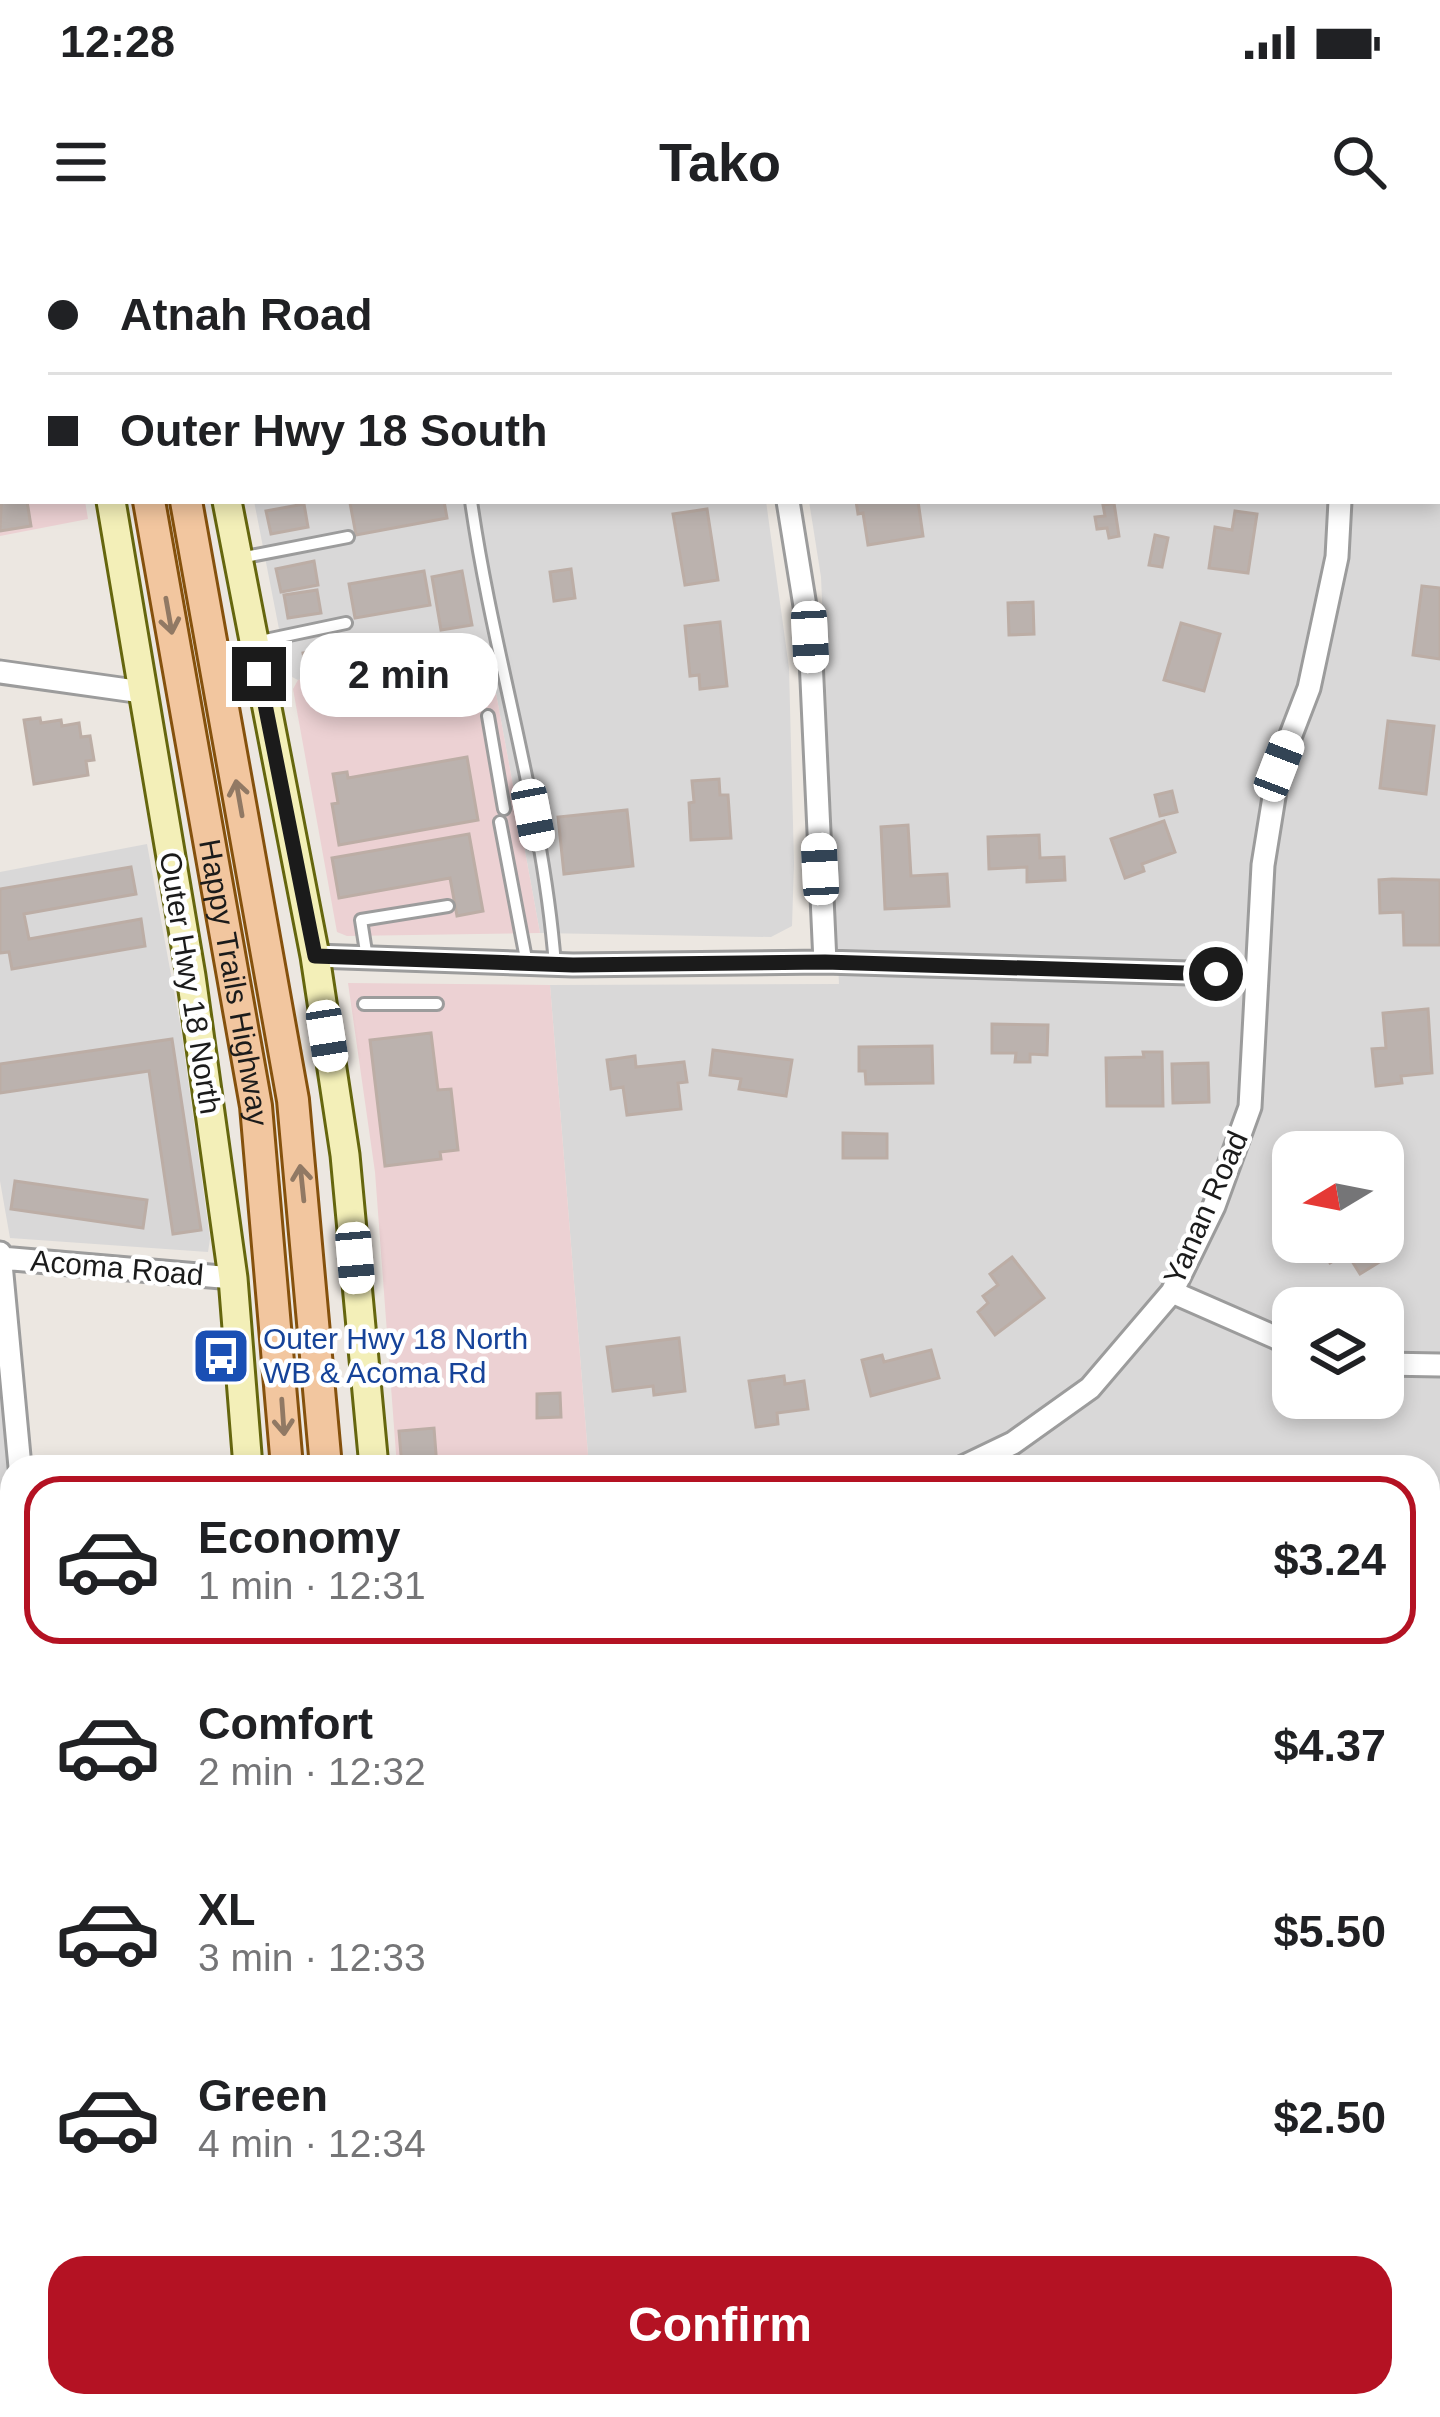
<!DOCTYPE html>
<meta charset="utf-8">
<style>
:root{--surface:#fff;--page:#f6f6f6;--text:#202124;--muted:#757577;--line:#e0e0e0;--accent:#b41223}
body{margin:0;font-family:Helvetica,sans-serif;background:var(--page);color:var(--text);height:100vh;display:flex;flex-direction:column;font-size:45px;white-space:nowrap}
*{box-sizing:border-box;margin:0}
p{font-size:39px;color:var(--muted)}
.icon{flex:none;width:66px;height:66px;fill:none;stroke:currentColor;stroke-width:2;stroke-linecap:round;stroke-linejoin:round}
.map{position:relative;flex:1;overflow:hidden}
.drawer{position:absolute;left:0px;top:1215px;width:1440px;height:963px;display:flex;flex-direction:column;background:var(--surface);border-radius:36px 36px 0 0;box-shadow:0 6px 18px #0003}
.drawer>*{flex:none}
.guide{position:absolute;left:0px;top:0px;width:1440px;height:264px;box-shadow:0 6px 18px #0003;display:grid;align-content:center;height:264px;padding:0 48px;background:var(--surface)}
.needle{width:78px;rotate:260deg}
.tools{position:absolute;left:1272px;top:891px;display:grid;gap:24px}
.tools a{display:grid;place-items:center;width:132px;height:132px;border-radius:24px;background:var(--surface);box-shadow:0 6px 18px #0003;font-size:60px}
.end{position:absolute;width:54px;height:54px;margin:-27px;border:15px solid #1b1b1b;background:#fff;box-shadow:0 0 0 6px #fff}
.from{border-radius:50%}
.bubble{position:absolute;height:84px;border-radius:36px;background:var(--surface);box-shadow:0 6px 18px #0003;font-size:39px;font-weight:600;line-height:84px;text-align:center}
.car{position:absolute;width:36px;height:72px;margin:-36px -18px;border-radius:15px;box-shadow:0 0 9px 3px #0007;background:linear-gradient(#fff 24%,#345 0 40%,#fff 0 76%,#345 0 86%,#fff 0)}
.guide b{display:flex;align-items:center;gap:42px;height:114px;font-size:45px}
.guide b+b{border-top:3px solid var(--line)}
.guide i{width:30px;height:30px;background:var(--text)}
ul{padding:21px 0 0;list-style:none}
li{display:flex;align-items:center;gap:36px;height:168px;margin:0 24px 18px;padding:0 24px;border:6px solid transparent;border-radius:36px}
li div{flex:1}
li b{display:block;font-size:45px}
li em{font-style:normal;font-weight:600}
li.current{border-color:var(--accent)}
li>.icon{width:108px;height:108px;stroke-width:1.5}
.button{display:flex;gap:24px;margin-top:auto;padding:24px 48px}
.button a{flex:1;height:138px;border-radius:36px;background:var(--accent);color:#fff;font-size:48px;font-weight:600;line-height:138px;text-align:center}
.status{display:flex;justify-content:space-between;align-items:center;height:84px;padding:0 60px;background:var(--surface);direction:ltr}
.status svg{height:33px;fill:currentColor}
header{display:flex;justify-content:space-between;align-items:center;height:156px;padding:0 48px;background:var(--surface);font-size:54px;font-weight:600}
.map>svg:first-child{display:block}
.residential{fill:#d9d8d8;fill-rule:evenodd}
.commercial{fill:#ecd1d3}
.building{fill:#bbb2ae;stroke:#bcada5;stroke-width:3}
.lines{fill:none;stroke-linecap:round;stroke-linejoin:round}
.lane-casing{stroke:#9c9c9c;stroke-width:16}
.street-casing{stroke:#9c9c9c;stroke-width:27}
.secondary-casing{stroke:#65660e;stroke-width:33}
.primary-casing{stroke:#85510d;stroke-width:36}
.lane{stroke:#fff;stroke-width:10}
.street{stroke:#fff;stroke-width:21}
.secondary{stroke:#f3efb8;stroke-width:27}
.primary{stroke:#f2c69f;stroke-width:30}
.oneway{stroke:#917964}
.route{stroke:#1b1b1b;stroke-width:15}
.labels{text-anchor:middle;stroke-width:9;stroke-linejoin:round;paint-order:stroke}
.street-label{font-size:30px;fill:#1b1b1b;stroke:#fff}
.transit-label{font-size:30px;fill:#164399;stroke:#fff;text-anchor:start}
</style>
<div class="status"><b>12:28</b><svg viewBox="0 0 49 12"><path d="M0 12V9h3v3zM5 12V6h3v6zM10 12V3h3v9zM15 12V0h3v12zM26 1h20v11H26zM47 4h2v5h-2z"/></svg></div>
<header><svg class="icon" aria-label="menu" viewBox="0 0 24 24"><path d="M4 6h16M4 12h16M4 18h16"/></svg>Tako<svg class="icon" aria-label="search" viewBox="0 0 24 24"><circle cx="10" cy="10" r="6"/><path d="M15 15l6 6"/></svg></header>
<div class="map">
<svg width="1440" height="2177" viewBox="0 0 1440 2177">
<rect width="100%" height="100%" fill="#ece7e1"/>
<!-- residential -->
<path class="residential" d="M220,0h499l1,3h-500z
M764,0h676v2177h-823l-2,-11h813v-939h-839l-39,-482 289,-1 -18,-407 -12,-76h628v-258zM1293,912h90v90h-90zM1293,1068h90v90h-90z
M254,261h512l23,167 5,195 -2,63 -21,11 -231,-4 -53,-289 -189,36 -10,-5z
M147,604l34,185 29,210 -2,13 -198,-14 -10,-57v-309z
M0,1116l12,123v27l-12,1z"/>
<!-- commercial -->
<path class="commercial" d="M3,205v56h82l3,18 -88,17z
M487,404l53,289 -193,3 -10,-4 -44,-243 5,-9z
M348,743l202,2 39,482h-192l-22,-295z"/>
<!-- building -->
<path class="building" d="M325,0h81l1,3h-98z
M621,0h58l1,3h-59z
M1150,0h51l5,2 -57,1z
M3,224v37h24l4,25 -31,5z
M363,261h81l3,17 -91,17 -6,-32z
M856,261h62l5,35 -55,9 -5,-32 -5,1z
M1114,263l5,33 -10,2 -2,-10 -10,1 -2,-12 10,-1 -2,-11z
M304,264l4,23 -37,7 -5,-23z
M707,269l11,71 -33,5 -12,-71z
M1235,271l22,3 -9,59 -39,-5 6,-41 17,3z
M1155,295l13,3 -6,29 -13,-2z
M314,321l4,24 -37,7 -5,-23z
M571,329l4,29 -21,3 -4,-29z
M424,331l6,34 -75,13 -6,-34z
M462,331l10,54 -31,5 -9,-53z
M1422,346l18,2v71l-27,-4z
M317,350l4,23 -33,5 -4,-23z
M1033,362l1,32 -25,1 -1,-32z
M720,382l7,64 -27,3 -1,-14 -9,1 -5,-50z
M1181,383l39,11 -16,57 -40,-11z
M345,405l4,22 -42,8 -4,-22z
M40,478l1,5 20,-3 1,6 17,-3 2,14 9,-1 4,24 -8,1 2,14 -54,9 -10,-64z
M1388,481l46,5 -8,68 -46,-6z
M467,517l11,63 -139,25 -7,-41 6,-1 -5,-29 14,-2 1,6z
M719,539l1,16h8l3,43 -40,2 -2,-37 5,-1 -2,-21z
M1172,551l5,21 -17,4 -5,-21z
M627,570l6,56 -69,8 -6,-57z
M1164,581l11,31 -33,12 2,7 -19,7 -14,-39z
M908,585l3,51 36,-2 2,32 -64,3 -4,-82z
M469,594l14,77 -26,5 -7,-38 -111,20 -7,-40z
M1039,595l1,23 24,-1 1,23 -38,2v-15l-38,2 -1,-32z
M131,627l5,27 -112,20 5,25 112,-20 4,27 -133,23 -3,-17 -9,1v-64z
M1392,639l48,1v65h-36l-1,-33 -23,1 -1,-33z
M1428,769l4,64 -31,3 1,7 -26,3 -4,-37 14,-1 -3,-35z
M992,784l56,1 -1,30 -17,-1v8h-15l1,-9h-24z
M431,793l7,57 13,-1 7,61 -18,2 1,7 -56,7 -15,-126z
M172,799l29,191 -28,4 -24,-163 -149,22v-29z
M932,806l1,37 -67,1 -1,-13h-6v-24z
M713,810l79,10 -6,36 -47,-7 2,-10 -31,-4z
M1143,812h19l1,54h-56l-1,-48 38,-1z
M635,816l1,11 48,-5 3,20 -9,1 3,26 -54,6 -4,-28 -12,2 -4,-29z
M1208,823l1,39 -36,1 -1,-39z
M843,893l44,1v24h-44z
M15,941l132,19 -4,28 -132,-19z
M1318,1002h51l12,19 -21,13 -13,-21 -17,10z
M1012,1017l32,41 -49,37 -17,-23 10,-9 -5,-7 15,-11 -8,-11z
M679,1098l6,53 -31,4 -1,-9 -40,5 -6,-44z
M931,1110l8,28 -68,18 -9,-36 20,-5 2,7z
M784,1136l1,8 19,-3 4,28 -31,4 1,11 -22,3 -7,-46z
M560,1153l1,24 -24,1v-24z
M434,1188l3,39h-35l-3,-36z
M541,1220v7h-92z
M1434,1483l6,6v42l-9,9 9,9 -12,12v-72z
M0,1550h5l2,27h-7z
M10,1626l2,27 -12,2v-28z
M11,1680l1,35 -12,1v-35z
M12,1759v34l-12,1v-33z
M12,1813v30l-12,2v-31z
M1440,1817v34h-2l-5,-33z
M12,1893v32l-12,1v-31z
M1440,2065v42l-12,2v-42z
M787,2166h47l1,11h-48z
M972,2166h28l2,11h-28z
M516,2168l2,9h-39v-3z"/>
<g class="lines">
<!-- lane casing -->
<g class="lane-casing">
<path id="lane" d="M425,0l1,3
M471,261c22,155 72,307 84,464
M240,318l108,-21
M256,402l90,-19
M488,476l16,93
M500,582l27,142
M367,718l-6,-38 87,-14
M364,764h73
M0,1528l12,-3"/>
</g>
<!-- street casing -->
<g class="street-casing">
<path id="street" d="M741,0l1,3
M1379,3l2,-3
M788,261l22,136 15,325
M0,432l142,20
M315,716l258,9 252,-3 430,13
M0,1013l20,214
M1,1018l232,20
M1172,1052l121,53
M1383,1124l57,1
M963,1227l50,-24 77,-55 82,-96 42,-86 36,-99 13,-242 16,-99 30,-78 28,-131 3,-56
M1428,1726l12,-1
M94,2166l1,11
M898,2166l1,11
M1438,2177h2"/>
</g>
<!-- secondary casing -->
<g class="secondary-casing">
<path id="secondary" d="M76,0v3
M193,0v3
M111,261l80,475 42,302 15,189
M227,261l88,455 30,199 29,312
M259,2177l1,-11
M434,2177l1,-11"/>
</g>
<!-- primary casing -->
<g class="primary-casing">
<g id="primary">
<path d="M117,0v3"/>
<path d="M153,0v3"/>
<path id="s1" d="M149,261l107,605 31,361"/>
<path d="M186,261l107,599 33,367"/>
<path d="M328,2177v-11"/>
<path d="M369,2177v-11"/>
</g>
</g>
<!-- lane -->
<use href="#lane" class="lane"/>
<!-- street -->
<use href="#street" class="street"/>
<!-- secondary -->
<use href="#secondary" class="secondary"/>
<!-- primary -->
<use href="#primary" class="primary"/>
</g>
<!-- one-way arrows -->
<defs><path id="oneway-shaft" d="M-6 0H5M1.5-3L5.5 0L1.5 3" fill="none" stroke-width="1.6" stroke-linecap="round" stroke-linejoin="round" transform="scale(3)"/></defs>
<g class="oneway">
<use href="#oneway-shaft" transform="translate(169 376) rotate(80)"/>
<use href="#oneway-shaft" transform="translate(239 558) rotate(-100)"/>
<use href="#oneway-shaft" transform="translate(302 943) rotate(-96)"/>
<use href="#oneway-shaft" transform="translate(283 1177) rotate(86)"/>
</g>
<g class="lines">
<!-- route -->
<path class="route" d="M259,434l56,282 258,9 252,-3 391,12"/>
</g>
<!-- icons -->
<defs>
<g id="bus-square" transform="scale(3)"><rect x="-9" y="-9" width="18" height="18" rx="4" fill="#1a4fb4" stroke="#fff"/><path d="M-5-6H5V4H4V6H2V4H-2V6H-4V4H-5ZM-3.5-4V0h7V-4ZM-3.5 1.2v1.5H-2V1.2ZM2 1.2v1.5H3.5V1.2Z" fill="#fff"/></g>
</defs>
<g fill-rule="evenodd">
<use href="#bus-square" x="221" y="1116"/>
</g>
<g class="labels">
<!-- street labels -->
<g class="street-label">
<text dy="10" stroke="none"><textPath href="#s1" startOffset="489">Happy Trails Highway</textPath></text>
<text transform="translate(190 743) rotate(81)" y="10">Outer Hwy 18 North</text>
<text transform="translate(1206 968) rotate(-66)" y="10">Yanan Road</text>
<text transform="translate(117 1028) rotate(5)" y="10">Acoma Road</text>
</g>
<!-- transit labels -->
<g class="transit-label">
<text x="263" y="1109">Outer Hwy 18 North<tspan x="263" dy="34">WB &amp; Acoma Rd</tspan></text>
</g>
</g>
</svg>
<div class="tools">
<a><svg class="needle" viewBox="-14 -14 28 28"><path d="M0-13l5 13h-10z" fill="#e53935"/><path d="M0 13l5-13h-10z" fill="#757577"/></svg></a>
<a><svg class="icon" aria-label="layers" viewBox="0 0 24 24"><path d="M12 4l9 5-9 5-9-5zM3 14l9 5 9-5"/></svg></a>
</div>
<i class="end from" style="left:1216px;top:734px"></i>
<i class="end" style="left:259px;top:434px"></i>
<div class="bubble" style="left:300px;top:393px;width:198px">2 min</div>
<i class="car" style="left:810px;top:397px;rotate:177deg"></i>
<i class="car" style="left:1279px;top:526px;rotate:21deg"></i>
<i class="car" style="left:533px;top:575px;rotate:169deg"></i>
<i class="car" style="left:820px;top:629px;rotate:357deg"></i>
<i class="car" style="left:327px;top:796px;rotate:171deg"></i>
<i class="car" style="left:355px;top:1018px;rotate:175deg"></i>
<div class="guide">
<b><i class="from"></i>Atnah Road</b>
<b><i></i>Outer Hwy 18 South</b>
</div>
<section class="drawer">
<ul>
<li class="current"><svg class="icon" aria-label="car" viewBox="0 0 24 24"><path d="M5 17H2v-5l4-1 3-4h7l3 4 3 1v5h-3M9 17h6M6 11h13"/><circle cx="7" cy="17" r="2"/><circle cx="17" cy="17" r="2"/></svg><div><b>Economy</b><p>1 min · 12:31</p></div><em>$3.24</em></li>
<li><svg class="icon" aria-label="car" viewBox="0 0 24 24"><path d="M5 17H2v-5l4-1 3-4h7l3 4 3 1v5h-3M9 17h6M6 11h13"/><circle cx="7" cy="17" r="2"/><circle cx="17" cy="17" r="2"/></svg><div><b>Comfort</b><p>2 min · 12:32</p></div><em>$4.37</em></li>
<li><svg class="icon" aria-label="car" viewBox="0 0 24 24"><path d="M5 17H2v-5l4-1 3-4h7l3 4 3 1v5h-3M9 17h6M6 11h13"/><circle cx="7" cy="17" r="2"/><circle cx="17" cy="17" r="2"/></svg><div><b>XL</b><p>3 min · 12:33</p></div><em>$5.50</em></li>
<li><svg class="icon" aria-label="car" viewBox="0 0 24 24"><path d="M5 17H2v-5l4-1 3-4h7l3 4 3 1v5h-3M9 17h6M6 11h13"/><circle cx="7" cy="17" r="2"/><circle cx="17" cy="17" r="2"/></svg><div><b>Green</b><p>4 min · 12:34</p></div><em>$2.50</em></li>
</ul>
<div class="button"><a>Confirm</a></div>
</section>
</div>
